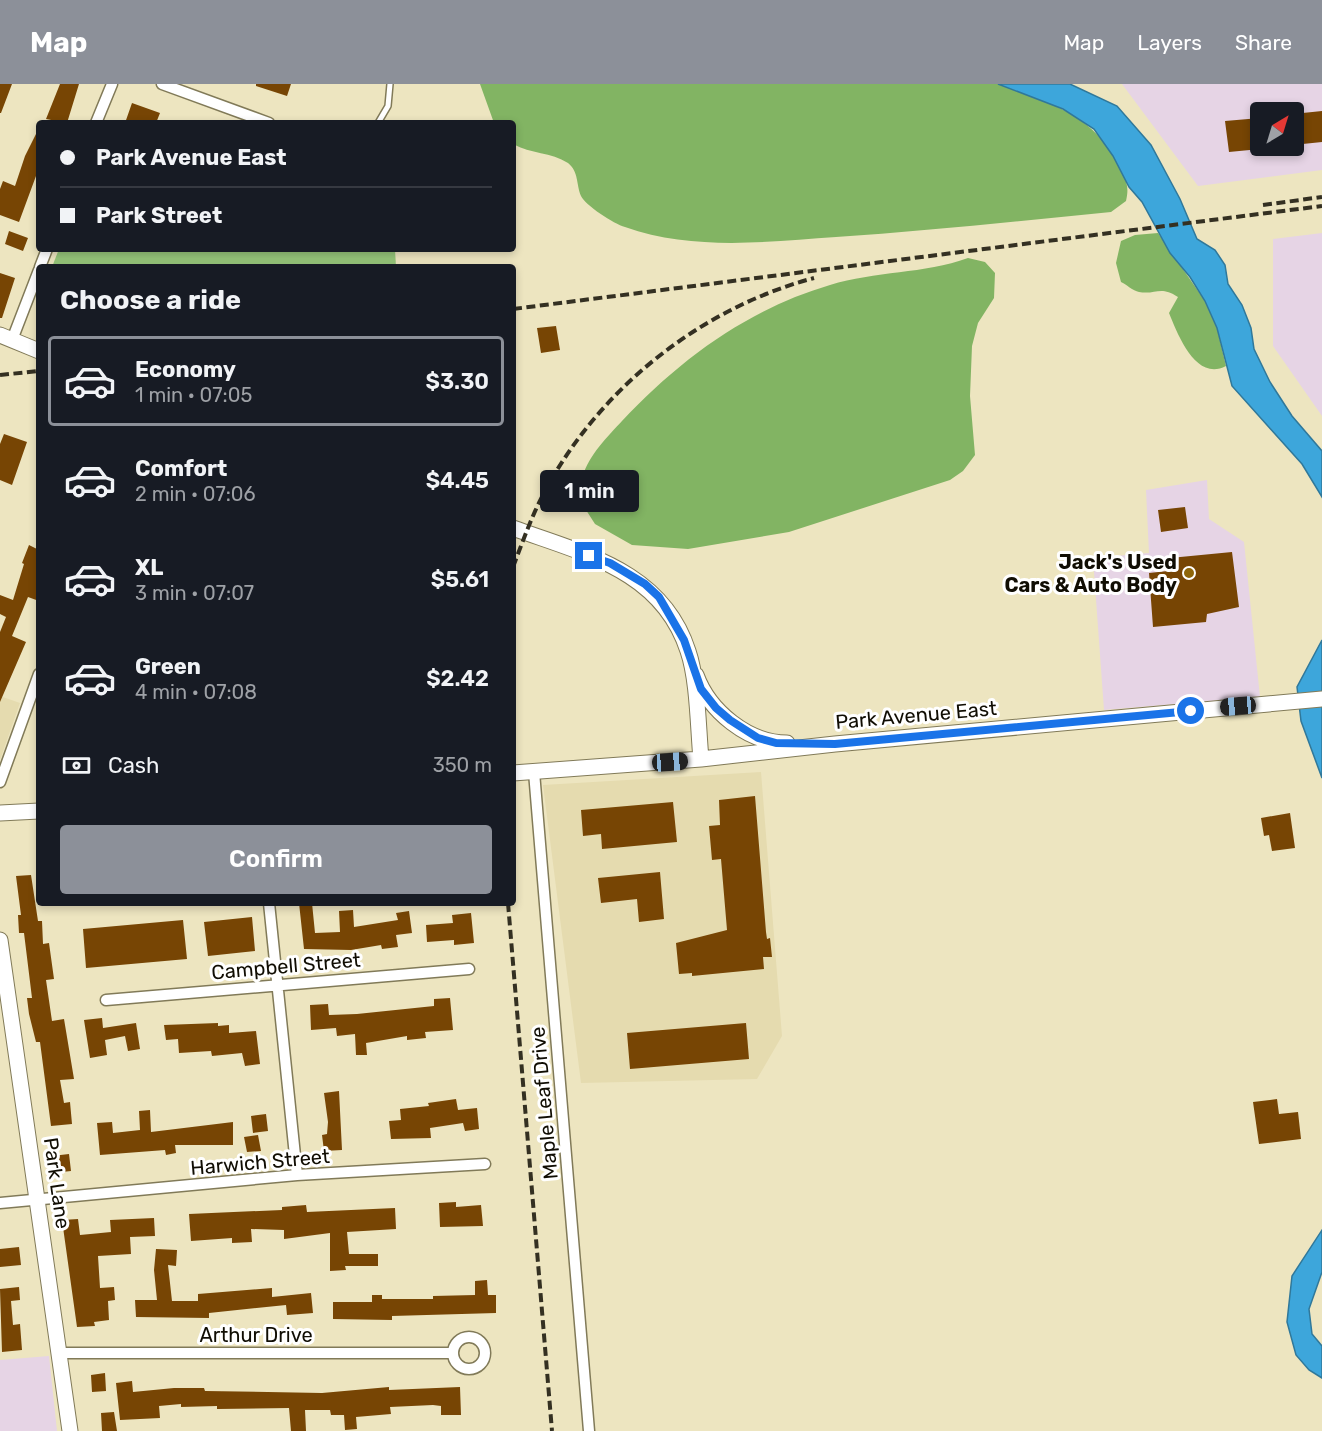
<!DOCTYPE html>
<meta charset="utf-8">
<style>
:root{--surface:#171b24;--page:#242831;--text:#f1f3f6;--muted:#9ea1a6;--line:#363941;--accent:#8c9099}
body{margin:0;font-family:Rubik,sans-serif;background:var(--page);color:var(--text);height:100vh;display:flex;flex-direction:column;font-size:22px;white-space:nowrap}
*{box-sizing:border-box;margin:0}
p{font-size:20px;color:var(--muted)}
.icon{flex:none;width:33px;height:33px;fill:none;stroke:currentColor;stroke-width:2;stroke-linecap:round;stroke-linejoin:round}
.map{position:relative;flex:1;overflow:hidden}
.side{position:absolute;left:36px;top:180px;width:480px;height:642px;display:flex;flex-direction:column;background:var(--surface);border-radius:6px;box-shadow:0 3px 9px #0003}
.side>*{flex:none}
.hud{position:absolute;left:36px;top:36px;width:480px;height:132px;border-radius:6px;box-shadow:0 3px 9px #0003;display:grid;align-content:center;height:132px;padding:0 24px;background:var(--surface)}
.needle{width:39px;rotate:38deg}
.fabs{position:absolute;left:1250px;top:18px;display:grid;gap:12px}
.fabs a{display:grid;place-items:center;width:54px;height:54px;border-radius:6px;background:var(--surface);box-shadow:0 3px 9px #0003;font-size:30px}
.end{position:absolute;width:27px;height:27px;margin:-14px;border:8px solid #1a73e8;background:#fff;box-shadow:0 0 0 3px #fff}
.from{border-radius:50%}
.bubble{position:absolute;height:42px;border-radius:6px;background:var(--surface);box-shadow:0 3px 9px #0003;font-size:20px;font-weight:600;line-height:42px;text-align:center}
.car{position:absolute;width:18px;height:36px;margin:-18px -9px;border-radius:8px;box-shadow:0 0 4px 2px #0007;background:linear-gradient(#222 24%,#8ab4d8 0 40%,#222 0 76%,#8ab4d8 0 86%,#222 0)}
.hud b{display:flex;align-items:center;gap:21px;height:57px;font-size:22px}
.hud b+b{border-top:2px solid var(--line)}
.hud i{width:15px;height:15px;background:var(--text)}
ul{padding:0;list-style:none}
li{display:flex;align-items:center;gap:18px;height:90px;margin:0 12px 9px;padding:0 12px;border:3px solid transparent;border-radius:6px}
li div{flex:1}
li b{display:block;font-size:22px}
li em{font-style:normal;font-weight:600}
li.active{border-color:var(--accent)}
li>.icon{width:54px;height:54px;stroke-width:1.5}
h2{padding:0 24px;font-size:27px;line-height:72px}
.pay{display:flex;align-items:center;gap:15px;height:66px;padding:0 24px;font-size:22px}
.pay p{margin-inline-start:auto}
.action{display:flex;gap:12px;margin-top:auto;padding:12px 24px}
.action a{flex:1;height:69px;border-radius:6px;background:var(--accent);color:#fff;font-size:24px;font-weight:600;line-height:69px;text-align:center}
header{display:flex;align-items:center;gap:36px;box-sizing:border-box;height:84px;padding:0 30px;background:var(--accent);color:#fff}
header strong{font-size:28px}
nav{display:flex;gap:33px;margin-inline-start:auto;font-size:21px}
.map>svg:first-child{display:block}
.built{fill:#e5dbaf}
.industrial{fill:#e6d4e5;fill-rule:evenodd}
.green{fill:#95c479}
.forest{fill:#82b463}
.water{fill:#3da6db;stroke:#30789a;stroke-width:1.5}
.building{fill:#774504}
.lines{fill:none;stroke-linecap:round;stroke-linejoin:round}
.lane-casing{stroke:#817a58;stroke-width:8}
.street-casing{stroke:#817a58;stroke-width:13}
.secondary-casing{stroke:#817a58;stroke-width:17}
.lane{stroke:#fff;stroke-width:5}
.street{stroke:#fff;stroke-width:10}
.secondary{stroke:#fff;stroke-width:15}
.rail{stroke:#343022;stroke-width:4;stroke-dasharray:9 4.5;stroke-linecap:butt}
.route{stroke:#1a73e8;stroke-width:8}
.poi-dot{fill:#8e6509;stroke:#fff;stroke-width:2}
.labels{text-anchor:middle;stroke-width:6;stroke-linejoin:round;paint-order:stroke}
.poi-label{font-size:20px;font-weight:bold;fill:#100d03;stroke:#fff;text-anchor:end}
.street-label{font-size:20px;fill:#100d03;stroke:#fff}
</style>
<header>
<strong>Map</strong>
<nav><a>Map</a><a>Layers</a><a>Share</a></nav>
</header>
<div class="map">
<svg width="1322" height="1347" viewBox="0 0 1322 1347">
<rect width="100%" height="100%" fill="#ede5c0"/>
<!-- built -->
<path class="built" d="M0,612l20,7 -20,57z
M761,688l21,264 -25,43 -176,4 -38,-298z"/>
<!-- industrial -->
<path class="industrial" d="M1122,0h200v86l-124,16zM1260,28h33v34h-33z
M1322,149v183l-49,-70v-107z
M1207,396l2,39 35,23 16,155 -156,13 -11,-152 56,-5 -3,-63z
M49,1272l8,75h-57v-71z"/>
<!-- green -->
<path class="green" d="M59,165h336l1,18h-344z"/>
<!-- forest -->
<path class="forest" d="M480,0h518c49,18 94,29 119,79 8,16 13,21 9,38l-15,11c-91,9 -183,19 -275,25 -70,5 -143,14 -211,-10 -11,-3 -40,-22 -44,-31 -5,-12 -2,-24 -13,-33 -17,-11 -37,-9 -55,-19v-21h-19z
M1158,149l47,68 12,27 9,38c-30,16 -48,-31 -57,-53l9,-16c-18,-12 -22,-2 -39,-5 -6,-1 -13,-8 -18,-10l-5,-19 5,-22 14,-6z
M968,174l17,4 10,11 -1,25 -16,25 -6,23 -2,50 5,59 -12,16 -13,9 -161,52 -101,17 -56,-4 -37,-21 -16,-25c1,-8 2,-16 4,-23 5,-20 26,-41 39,-55 58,-62 126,-112 208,-136 45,-14 94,-11 138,-27z"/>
<!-- water -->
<path class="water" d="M998,0h72l47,22 34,39 29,54 17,40 18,11 10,15 3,19 14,21 9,23 3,21 16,33 22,34 30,35v46l-20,-33 -70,-78 -15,-58 -12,-27 -15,-24 -20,-24 -28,-51 -13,-15 -16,-31 -19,-27 -31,-20z
M1322,556v138l-21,-57 -4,-34z
M1322,1146v42l-13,37 3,25 10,12v32l-13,-8 -13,-15 -9,-33 5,-46z"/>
<!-- building -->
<path class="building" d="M0,0h12l-11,29h-1z
M60,0h19l-12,39 -21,-4z
M256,0h35l-4,12 -31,-10z
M132,19l28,10 -4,10h-31z
M1322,27v31l-29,3v-31z
M1260,34v31l-31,3 -4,-31z
M39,44v49l-3,-1 -17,46 -19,-7v-26l3,-8 12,5 10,-30z
M9,147l19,7 -5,13 -18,-7z
M0,189l15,5 -13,40h-2z
M556,242l4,24 -19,3 -4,-25z
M4,350l23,8 -15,43 -12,-5v-36z
M1185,423l3,21 -27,4 -3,-22z
M29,461l10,5v51l-11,-4 -16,39 14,6 -26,60v-70l6,-15 -6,-3v-19l13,5 11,-36 -2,-1z
M1232,468l7,55 -32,7 -1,8 -53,5 -4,-54 19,-2 2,-13z
M755,712l11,136 1,7 3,-1 2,19h-9l1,12 -72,7v-3l-13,1 -3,-31 51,-13 -6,-71 -9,1 -3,-34 11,-1 -1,-25z
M673,718l4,40 -75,7 -1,-15 -18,2 -2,-26z
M1290,729l5,35 -23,3 -3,-16 -5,1 -3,-18z
M660,788l4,47 -25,3 -2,-23 -36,4 -3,-25z
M31,791l7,46h4l1,23 6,-1 5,36 -8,1 6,41 12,-2 10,60 -14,1 4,23 6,-1 2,22 -21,2 -11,-84h-4l-7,-28 -2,-16h5l-8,-65h-5l-1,-18h3l-5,-39z
M299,819h13l3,30 25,-1 -1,-21 14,-1 1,17 44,-7 -2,-7 13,-2 3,22 -16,2 2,12 -16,2 -1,-4 -30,5 -47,-1z
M471,829l3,30 -20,2v-5l-27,2 -1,-17 27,-2 -1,-8z
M252,833l3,34 -47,5 -4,-34z
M183,836l4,39 -101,9 -3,-39z
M450,914l3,32 -28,2 1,6 -19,2v-4l-41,7 1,12h-11l-1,-21 -18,2 -1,-8 -25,2 -1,-25 18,-1 1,11 28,-1 77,-8v-7z
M102,934l1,10 33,-5 4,26 -12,2 -3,-15 -20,4 2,15 -17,3 -6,-38z
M218,939v3l11,-1v8l27,-2 4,33 -15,2 -3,-13 -30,3 -1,-5 -32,2 -1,-14 -12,1 -2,-15z
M746,939l3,36 -119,10 -3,-36z
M339,1007l3,59 -18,1 -2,-16 5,-1 1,-12 -4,-29z
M456,1015l2,11 19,-2 2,21 -14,2 -2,-8 -33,5 1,10 -40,1 -2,-18 12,-1 -1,-11 29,-3 -1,-3z
M1277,1015l2,15 19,-2 3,27 -42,5 -6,-42z
M150,1026l1,22 82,-10v23h-58l1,8 -10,2 -1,-5 -65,5 -3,-32 15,-1 1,11 27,-3 -1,-19z
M266,1030l2,17 -15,2 -2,-17z
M258,1051l3,16 -14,1 -3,-15z
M69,1070l2,17 -18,2 -1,-17z
M456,1118v5l25,-2 2,21 -43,1 -1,-24z
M306,1121l1,7 88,-4 1,21 -49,3 2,22h29v12h-33l1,4 -16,1v-38l-46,6v-9l-33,-1 1,13 -20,1v-5l-41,3 -2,-27 93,-4v-3z
M154,1134l1,18 -25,1 1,17 -33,2 2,32 14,-1 1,13 -7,1 1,19 -15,2 1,4 -18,1 -15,-107 16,-1 2,16 31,-3 -1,-12z
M19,1163l2,18 -21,2v-18z
M156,1165l21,1 -1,16 -8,-1 4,36h26v-7l74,-6v9l39,-4 2,20 -26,2 -1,-10 -77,8v5l-73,-1 -1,-17h22l-3,-30z
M487,1196l1,15h8v18l-104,3v4l-59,-1v-17h39v-7h10v4h51v-3l42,-1v-14z
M19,1203l1,13 -9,1 2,24 7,-1 2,26 -20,2 -2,-63z
M105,1289l1,18 -14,1 -1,-17z
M132,1297l1,11 41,-4h30l1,3 117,2 67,-6v3l71,-3 1,28h-20v-9l-8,-1 -43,2 1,7 -35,3 1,12 -12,1 -1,-15h-13l-1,-5h-25l1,21h-15l-2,-23 -72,1v-3l-36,1v-3l-22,2 1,12 -40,2 -4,-37z
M114,1328l3,19h-15l-1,-18z"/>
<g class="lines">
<!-- lane casing -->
<g class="lane-casing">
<path id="lane" d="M378,39l10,-17 2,-22"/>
</g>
<!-- street casing -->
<g class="street-casing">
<path id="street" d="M162,0l107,39
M96,39l16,-39
M40,183l7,-18
M12,256l27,-70
M534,688l55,659
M0,698l39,-108
M269,819l28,272
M106,916l363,-31
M0,1119l297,-28 188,-11
M453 1269a16 16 0 1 1 32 0a16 16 0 1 1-32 0Z
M59,1269h394"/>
</g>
<!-- secondary casing -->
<g class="secondary-casing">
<path id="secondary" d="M0,251l39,16
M513,444c71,26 149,42 175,123 10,29 10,77 13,108
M696,591c13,36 52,68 91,68
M513,689l188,-14 134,-15 487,-45
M0,729l39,-2
M0,856l70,491"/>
</g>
<!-- lane -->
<use href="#lane" class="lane"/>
<!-- street -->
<use href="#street" class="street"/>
<!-- secondary -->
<use href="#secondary" class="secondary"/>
<!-- rail -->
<path class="rail" d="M1263,121l59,-8
M513,225l809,-103
M0,291l39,-4
M513,483c10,-26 19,-52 32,-76 55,-103 156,-183 269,-213
M508,819l44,528"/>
</g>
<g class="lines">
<!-- route -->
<path class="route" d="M589,472l21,7 35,21 14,13 25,43 17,49 15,19 14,12 28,18 18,5 59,1 356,-33"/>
</g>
<!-- markers -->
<circle class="poi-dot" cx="1189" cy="489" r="6"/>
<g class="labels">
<!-- poi labels -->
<g class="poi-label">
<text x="1177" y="485">Jack's Used<tspan x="1177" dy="23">Cars &amp; Auto Body</tspan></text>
</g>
<!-- street labels -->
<g class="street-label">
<text transform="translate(916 631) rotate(-5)" y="7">Park Avenue East</text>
<text transform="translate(286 882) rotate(-5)" y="7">Campbell Street</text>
<text transform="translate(544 1019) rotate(-95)" y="7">Maple Leaf Drive</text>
<text transform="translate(260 1078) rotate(-5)" y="7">Harwich Street</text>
<text transform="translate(57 1099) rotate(82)" y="7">Park Lane</text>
<text x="256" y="1258">Arthur Drive</text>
</g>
</g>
</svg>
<div class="fabs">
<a><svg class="needle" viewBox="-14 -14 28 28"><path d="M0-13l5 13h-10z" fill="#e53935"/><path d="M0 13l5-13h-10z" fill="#9ea1a6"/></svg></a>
</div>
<i class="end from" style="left:1191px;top:627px"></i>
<i class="end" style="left:589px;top:472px"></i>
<div class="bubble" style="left:540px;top:386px;width:99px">1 min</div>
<i class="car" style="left:1238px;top:622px;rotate:265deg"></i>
<i class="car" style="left:670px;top:678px;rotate:86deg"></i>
<div class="hud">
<b><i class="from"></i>Park Avenue East</b>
<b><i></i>Park Street</b>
</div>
<section class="side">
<h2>Choose a ride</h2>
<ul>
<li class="active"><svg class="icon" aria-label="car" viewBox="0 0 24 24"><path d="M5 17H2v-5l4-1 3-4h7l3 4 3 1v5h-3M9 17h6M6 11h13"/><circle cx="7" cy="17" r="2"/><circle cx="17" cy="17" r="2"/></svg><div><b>Economy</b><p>1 min · 07:05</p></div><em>$3.30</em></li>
<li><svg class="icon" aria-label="car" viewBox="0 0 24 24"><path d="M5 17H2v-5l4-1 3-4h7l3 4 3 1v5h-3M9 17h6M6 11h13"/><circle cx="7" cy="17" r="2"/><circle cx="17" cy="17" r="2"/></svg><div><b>Comfort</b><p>2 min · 07:06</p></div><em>$4.45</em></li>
<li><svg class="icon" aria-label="car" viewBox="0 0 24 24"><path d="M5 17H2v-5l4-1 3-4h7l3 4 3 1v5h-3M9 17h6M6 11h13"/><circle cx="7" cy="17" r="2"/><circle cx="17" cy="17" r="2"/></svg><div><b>XL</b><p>3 min · 07:07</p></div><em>$5.61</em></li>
<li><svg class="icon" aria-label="car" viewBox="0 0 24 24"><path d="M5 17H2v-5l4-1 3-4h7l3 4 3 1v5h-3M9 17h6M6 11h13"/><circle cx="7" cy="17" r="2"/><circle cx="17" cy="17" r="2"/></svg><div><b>Green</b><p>4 min · 07:08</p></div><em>$2.42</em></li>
</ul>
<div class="pay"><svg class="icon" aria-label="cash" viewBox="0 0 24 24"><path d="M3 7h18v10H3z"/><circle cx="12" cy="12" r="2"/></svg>Cash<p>350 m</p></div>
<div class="action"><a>Confirm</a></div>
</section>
</div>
